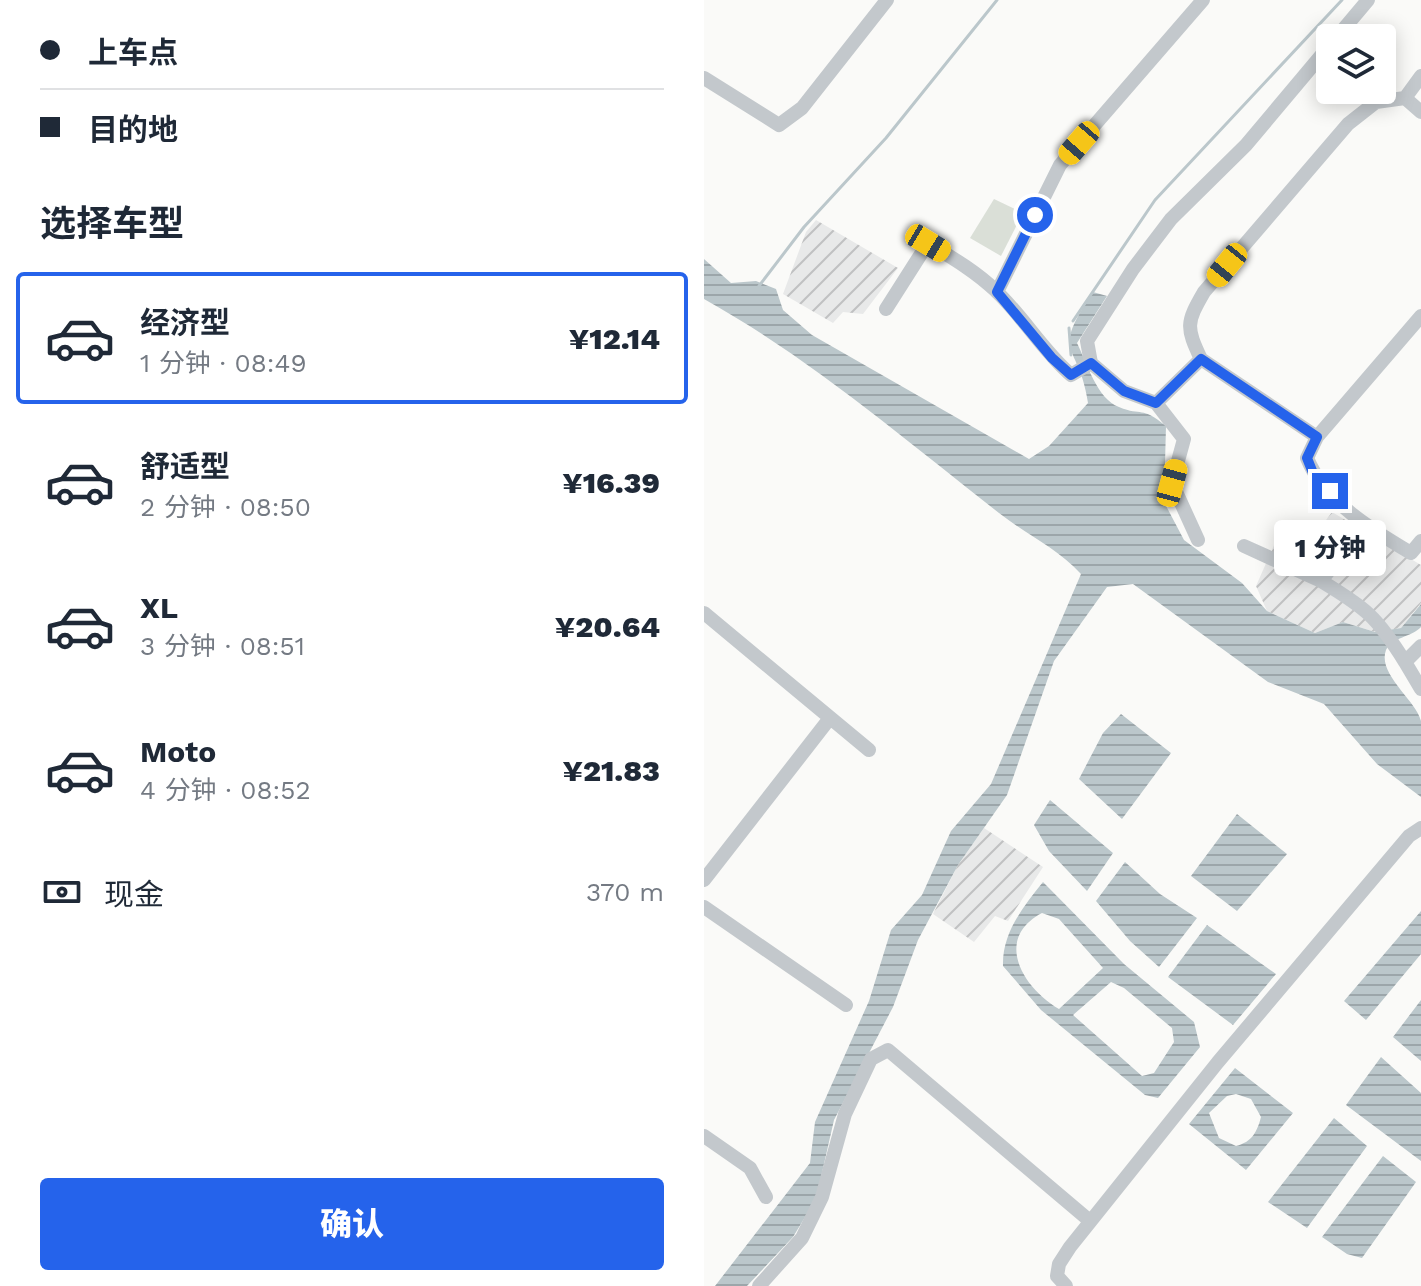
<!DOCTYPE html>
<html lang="zh">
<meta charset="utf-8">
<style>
:root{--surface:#fff;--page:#f6f6f7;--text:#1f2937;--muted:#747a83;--line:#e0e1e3;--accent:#2563eb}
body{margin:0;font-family:"Work Sans","Noto Sans SC",sans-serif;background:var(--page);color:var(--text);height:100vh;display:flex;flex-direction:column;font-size:30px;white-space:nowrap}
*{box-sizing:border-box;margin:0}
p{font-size:26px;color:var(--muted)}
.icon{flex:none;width:44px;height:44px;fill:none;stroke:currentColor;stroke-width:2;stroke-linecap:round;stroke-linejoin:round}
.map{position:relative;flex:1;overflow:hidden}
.sheet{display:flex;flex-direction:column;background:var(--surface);width:704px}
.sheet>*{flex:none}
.hud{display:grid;align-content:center;height:176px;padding:0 40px;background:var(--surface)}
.controls{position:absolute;left:612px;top:24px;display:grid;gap:16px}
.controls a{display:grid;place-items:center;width:80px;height:80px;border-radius:8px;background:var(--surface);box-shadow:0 4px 20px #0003;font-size:40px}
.end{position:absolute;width:36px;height:36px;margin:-18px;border:10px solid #2563eb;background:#fff;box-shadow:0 0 0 4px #fff}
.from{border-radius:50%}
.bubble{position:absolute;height:56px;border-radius:8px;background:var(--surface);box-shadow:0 4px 20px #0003;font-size:26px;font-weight:800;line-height:56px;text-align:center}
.car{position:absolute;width:24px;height:48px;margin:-24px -12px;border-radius:10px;box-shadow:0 0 6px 2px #0007;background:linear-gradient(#f5c518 24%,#345 0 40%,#f5c518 0 76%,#345 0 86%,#f5c518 0)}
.hud b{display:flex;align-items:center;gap:28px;height:76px;font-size:30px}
.hud b+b{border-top:2px solid var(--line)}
.hud i{width:20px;height:20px;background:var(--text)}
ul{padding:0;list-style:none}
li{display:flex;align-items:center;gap:24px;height:132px;margin:0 16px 12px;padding:0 24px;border:4px solid transparent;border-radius:8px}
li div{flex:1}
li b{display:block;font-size:30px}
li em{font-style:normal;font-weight:800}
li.current{border-color:var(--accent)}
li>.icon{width:72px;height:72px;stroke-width:1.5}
h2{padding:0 40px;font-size:36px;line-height:96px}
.pay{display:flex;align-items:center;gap:20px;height:88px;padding:0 40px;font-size:30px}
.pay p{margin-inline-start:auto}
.primary-button{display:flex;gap:16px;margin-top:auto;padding:16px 40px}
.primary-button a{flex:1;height:92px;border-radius:8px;background:var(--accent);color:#fff;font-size:32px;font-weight:800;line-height:92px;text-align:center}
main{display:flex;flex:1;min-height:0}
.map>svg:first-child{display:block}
.industrial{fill:url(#industrial-furrows)}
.grass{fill:#dadfd7}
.water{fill:url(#water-rules);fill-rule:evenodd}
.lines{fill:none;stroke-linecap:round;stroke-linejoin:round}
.stream{stroke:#bbc7cb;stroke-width:3}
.minor{stroke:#c3c8cc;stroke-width:14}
.route{stroke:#2563eb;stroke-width:10}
</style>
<main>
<section class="sheet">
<div class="hud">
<b><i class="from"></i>上车点</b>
<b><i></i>目的地</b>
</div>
<h2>选择车型</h2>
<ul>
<li class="current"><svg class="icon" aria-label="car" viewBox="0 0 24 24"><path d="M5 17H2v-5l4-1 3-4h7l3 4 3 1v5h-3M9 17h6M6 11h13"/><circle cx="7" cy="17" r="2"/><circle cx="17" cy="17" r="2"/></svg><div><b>经济型</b><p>1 分钟 · 08:49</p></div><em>¥12.14</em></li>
<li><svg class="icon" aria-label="car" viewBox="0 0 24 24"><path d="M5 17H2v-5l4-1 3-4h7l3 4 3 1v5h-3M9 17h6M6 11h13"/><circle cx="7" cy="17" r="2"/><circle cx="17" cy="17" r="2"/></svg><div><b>舒适型</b><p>2 分钟 · 08:50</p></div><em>¥16.39</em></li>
<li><svg class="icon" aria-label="car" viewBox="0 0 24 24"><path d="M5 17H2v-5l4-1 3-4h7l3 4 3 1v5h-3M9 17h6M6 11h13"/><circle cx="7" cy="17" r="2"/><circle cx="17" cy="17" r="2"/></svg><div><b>XL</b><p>3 分钟 · 08:51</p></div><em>¥20.64</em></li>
<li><svg class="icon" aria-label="car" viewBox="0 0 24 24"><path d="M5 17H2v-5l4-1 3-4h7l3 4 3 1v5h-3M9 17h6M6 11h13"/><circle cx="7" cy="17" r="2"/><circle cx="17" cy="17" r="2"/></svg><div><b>Moto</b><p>4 分钟 · 08:52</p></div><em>¥21.83</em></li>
</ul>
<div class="pay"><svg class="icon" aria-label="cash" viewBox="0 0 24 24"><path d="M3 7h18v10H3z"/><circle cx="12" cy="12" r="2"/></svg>现金<p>370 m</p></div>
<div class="primary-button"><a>确认</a></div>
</section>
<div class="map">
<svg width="717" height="1286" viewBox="0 0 717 1286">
<defs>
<pattern id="industrial-furrows" width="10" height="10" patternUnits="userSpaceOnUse" patternTransform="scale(2)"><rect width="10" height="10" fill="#e8e9e9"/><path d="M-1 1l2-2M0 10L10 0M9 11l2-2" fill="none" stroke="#c0c1c2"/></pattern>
<pattern id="water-rules" width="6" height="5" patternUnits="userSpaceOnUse" patternTransform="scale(2)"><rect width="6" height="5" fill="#bbc7cb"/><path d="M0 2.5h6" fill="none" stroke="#9ca6aa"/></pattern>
</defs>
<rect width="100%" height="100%" fill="#fafaf8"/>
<!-- industrial -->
<path class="industrial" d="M112,220l82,48 -35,46 -20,-2 -10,11 -50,-29 23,-62z
M628,512l89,53v38l-20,25 -26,4 -32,-10 -28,11 -48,-22 -11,-25 23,-52 32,7z
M280,828l59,39 -35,54 -13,-5 -21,26 -41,-28 25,-49z"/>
<!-- grass -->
<path class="grass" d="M290,199l29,14 -22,43 -31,-18z"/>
<!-- water -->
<path class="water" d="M0,259l27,24 25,-2 20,8 7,21 29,25 217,124 20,-13 39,-43c-9,-63 -39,-45 5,-111l14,4 -30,47c10,20 20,56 42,64 24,10 21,-2 47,19l-2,76 20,38 58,43 25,28 48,22 28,-11 32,10 26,-4 20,-24v23c-9,10 -29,10 -35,23 -9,24 30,50 35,71 0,23 0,53 0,76l-44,-33 -53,-60 -56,-22 -135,-98 -26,3 -53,74 -47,134 -49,70 -40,75 -25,67 -59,113 -18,79 -23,38 -46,49h-32l95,-123 5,-41 54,-121 22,-71 31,-35 29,-64 40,-47 90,-210c-24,-26 -54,-39 -82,-61 -95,-74 -189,-155 -295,-214z
M417,714l50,39 -49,66 -43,-40 24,-46z
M346,800l63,53 -26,38 -38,-40 -15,-26z
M533,814l50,40 -50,57 -46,-35z
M421,862l35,32 37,24 -38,49 -29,-26 -34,-40z
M339,882l81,82 70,58 6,25 -42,51 -13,-3 -104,-85 -38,-44c-1,-33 20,-59 40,-84zM338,913l17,6 44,49 -44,41c-36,-21 -66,-70 -17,-96zM407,982l13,6 48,40 2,14 -20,31 -12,3 -69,-61z
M717,911v43l-55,66 -22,-19z
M503,925l69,49 -43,51 -65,-48z
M717,1000v61l-28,-24z
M677,1057l40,36v68l-75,-56z
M531,1068l58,45 -47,57 -57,-46zM532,1094l15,5 10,18c-4,15 -9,25 -25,29l-17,-8 -10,-25 18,-17z
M630,1118l33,28 -60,82 -39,-26z
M679,1156l33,26 -54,76 -15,-4 -25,-17z"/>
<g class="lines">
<!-- stream -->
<path class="stream" d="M55,286l45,-59 82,-89 111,-138
M369,321l82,-121 187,-200
M365,328l2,27"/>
<!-- minor -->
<path class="minor" d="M632,38l32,-38
M717,76l-16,22 16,14
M0,78l75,47 23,-17 85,-108
M293,292l63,-127 143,-165
M182,309l42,-66c23,14 47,28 67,47 28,26 47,60 76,85l20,-12 33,28 32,12 45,-44 116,78
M717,316l-104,121 -10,21c18,44 65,72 104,95l10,-12
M497,359c-15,-32 -15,-36 3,-67l144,-168 28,-22 29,-4
M387,363l-4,-22 46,-72 38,-50 75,-74 84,-100
M452,403l28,36 -12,44 26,57
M660,526l-43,55c45,27 56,36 84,81
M540,546l77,35
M0,613l165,137
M717,646l-16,16 16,27
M0,880l126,-162
M0,907l142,98
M0,1136l46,32 16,29
M55,1286l43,-48 20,-41 23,-83 26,-55 17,-9 202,171
M362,1286l-9,-10 2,-12 11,-17 148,-185 191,-226 12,-8"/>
</g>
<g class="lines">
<!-- route -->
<path class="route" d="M331,215l-38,77 55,66 19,17 20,-12 33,28 32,12 45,-44 116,78 -10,21 6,15 17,18"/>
</g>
</svg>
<div class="controls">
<a><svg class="icon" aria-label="layers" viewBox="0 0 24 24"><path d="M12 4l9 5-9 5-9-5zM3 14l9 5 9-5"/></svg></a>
</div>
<i class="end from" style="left:331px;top:215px"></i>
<i class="end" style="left:626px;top:491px"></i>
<div class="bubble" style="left:570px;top:520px;width:112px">1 分钟</div>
<i class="car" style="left:375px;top:143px;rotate:221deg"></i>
<i class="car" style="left:224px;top:243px;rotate:121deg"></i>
<i class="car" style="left:523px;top:265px;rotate:219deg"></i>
<i class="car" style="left:468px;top:483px;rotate:15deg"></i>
</div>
</main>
